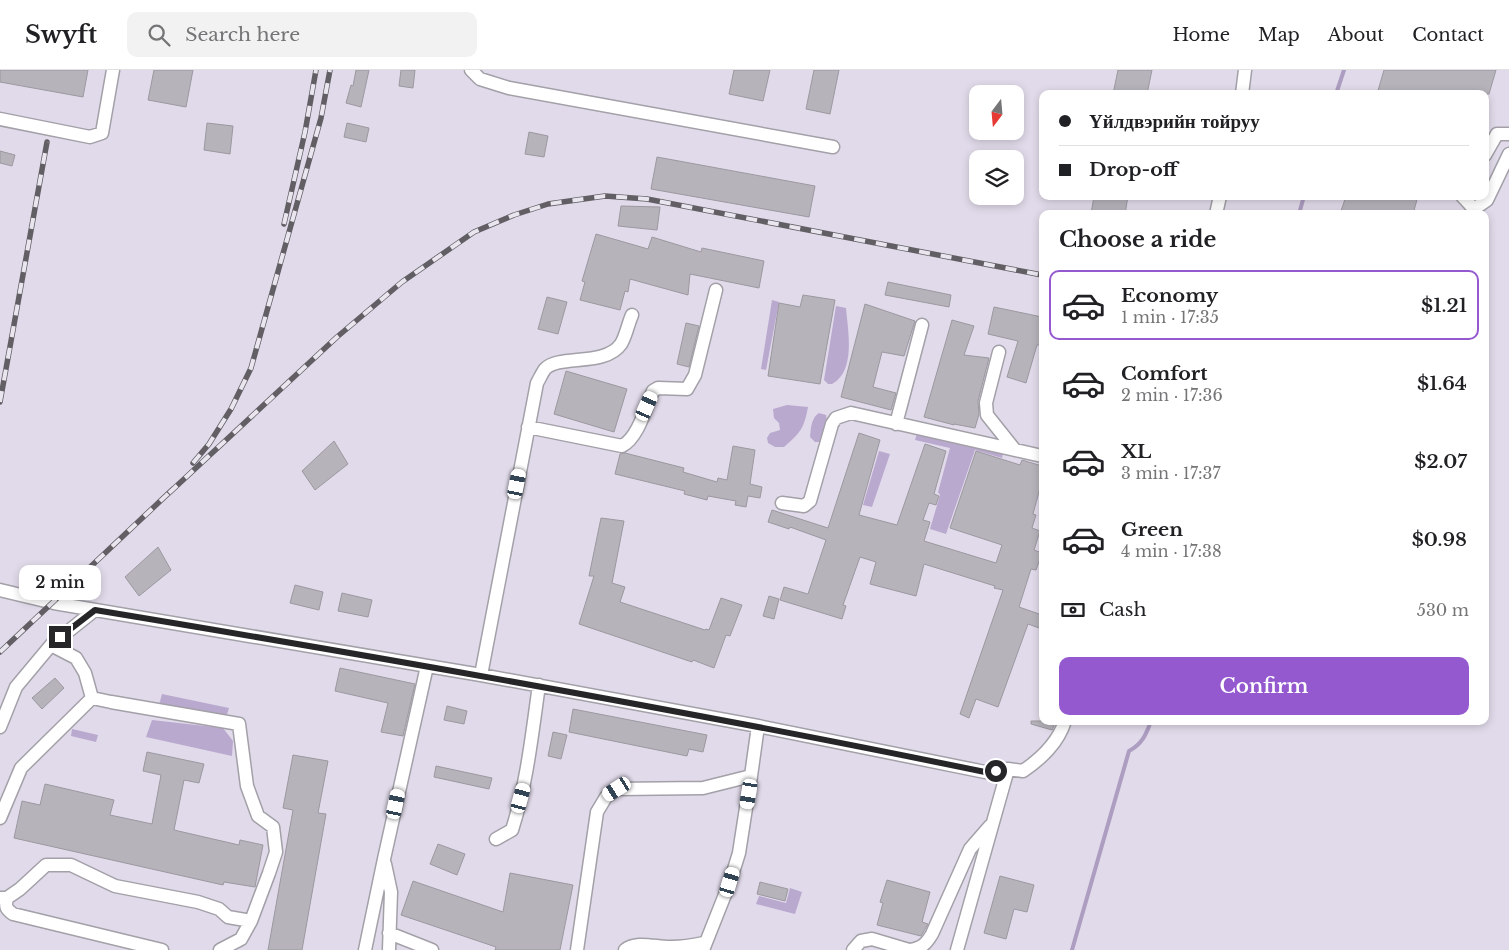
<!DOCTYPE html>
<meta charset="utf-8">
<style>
:root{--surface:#fff;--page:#f2f2f2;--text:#202124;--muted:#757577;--line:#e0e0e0;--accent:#9458cf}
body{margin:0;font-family:"Libre Baskerville",serif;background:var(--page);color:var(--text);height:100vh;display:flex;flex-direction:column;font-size:19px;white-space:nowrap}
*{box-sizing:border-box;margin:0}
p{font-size:16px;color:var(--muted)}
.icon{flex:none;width:28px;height:28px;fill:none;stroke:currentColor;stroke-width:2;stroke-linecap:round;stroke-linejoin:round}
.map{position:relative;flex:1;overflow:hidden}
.panel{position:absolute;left:1039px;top:140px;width:450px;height:515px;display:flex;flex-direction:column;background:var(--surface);border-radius:10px;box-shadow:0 2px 8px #0003}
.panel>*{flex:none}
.banner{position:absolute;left:1039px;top:20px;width:450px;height:110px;border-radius:10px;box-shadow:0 2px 8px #0003;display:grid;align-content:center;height:110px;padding:0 20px;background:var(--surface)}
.needle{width:32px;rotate:196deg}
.fabs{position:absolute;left:969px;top:15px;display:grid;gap:10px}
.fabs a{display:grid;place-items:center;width:55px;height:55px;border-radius:10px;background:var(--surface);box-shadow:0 2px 8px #0003;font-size:25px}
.end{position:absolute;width:22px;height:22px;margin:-11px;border:6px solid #262528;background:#fff;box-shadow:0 0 0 2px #fff}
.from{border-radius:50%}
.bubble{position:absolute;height:35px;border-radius:10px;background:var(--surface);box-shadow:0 2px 8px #0003;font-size:16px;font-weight:600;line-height:35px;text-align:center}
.car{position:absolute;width:15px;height:30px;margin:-15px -8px;border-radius:6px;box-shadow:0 0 4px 1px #0007;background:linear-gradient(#fff 24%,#345 0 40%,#fff 0 76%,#345 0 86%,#fff 0)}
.banner b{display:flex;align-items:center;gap:18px;height:48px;font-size:19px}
.banner b+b{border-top:1px solid var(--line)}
.banner i{width:12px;height:12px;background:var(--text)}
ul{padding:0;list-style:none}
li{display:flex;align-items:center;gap:15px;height:70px;margin:0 10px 8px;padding:0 10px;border:2px solid transparent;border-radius:10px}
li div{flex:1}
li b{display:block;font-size:19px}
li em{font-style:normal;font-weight:600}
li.on{border-color:var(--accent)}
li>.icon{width:45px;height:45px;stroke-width:1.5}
h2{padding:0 20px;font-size:22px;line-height:60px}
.pay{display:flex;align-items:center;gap:12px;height:55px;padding:0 20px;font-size:19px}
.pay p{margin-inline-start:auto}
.button{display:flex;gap:10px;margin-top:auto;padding:10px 20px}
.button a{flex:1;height:58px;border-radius:10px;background:var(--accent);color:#fff;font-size:20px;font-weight:600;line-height:58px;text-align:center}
header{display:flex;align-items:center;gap:30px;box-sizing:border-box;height:70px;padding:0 25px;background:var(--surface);border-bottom:1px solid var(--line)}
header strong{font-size:24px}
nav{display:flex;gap:28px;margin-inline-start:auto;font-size:18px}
.search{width:350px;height:45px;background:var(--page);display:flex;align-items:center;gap:12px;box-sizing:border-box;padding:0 18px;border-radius:10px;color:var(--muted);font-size:19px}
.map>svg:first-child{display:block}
.built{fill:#e1daea;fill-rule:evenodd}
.forest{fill:#baa9cf}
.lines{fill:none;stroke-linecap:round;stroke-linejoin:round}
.stream{stroke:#ad9dc1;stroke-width:4}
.building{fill:#b6b3bb;stroke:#9c98a0}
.minor-casing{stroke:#a3a0a8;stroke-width:15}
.minor{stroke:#fff;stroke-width:12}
.rail-casing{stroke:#615f64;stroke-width:5.5}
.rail{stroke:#eae6ef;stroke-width:4;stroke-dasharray:11;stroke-linecap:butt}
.route{stroke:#262528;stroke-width:6}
</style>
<header>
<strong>Swyft</strong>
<div class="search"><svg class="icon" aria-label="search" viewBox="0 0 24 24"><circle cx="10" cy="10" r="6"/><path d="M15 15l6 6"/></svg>Search here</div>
<nav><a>Home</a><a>Map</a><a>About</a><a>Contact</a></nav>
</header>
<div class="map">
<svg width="1509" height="880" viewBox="0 0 1509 880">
<rect width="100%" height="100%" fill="#eae6ef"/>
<!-- built -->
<path class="built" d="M0,0h1509v880h-1509zM978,24h37v37h-37zM1042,24h443v102h-443zM978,89h37v37h-37zM1042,144h443v507h-443z"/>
<!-- forest -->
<path class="forest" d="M772,230l7,2 -13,68 -5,-1z
M836,236l10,2c2,23 10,63 -14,76h-4l-4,-4z
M787,335l21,2c-4,22 -8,26 -24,40h-9l-7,-4 -1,-5 3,-5 10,-3 -1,-7 -5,-5 -1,-9z
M819,343l7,2 3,21 -6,6h-8l-5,-5c1,-9 1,-19 9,-24z
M918,360l86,20 -2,8 -27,-8 -29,84 -16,-5 10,-34 -2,-3 12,-44 -35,-8z
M879,381l11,3 -18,53 -9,-2z
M162,624l67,14 -3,10 -67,-13z
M152,650l71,8 10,13 -1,15 -86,-19z
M72,659l26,6 -2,7 -25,-6z
M790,818l12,4 -7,22 -39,-10 3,-8 27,7z"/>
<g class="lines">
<!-- stream -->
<path class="stream" d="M1336,24l8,-24
M1299,144l5,-18
M1072,880l57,-199c13,-7 17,-16 22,-30"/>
</g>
<!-- building -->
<path class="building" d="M0,0h88l-5,27 -83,-15z
M154,0h39l-7,37 -38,-7z
M356,0h13l-8,37 -15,-4 5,-18 2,1z
M401,0h14l-2,18 -14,-2z
M734,0h36l-7,31 -34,-7z
M814,0h25l-9,44 -24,-5z
M1118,0h34l-5,24h-34z
M1384,0h112l-7,24h-112z
M207,53l26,3 -3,28 -26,-4z
M347,53l22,5 -3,14 -22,-5z
M529,62l19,4 -4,21 -19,-3z
M0,81l15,4 -3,11 -12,-3z
M657,87l158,29 -6,31 -158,-28z
M1094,126h34l-3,18h-34z
M1346,126h72l-5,18h-73z
M621,136l39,1 -3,23 -39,-4z
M596,164l52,15 4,-12 49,15 1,-4 62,13 -5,27 -69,-14 -2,21 -58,-16 -2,13 -3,-1 -5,19 -40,-10 5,-18 -3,-1z
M888,212l63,13 -2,12 -64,-12z
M803,225l32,5 -15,84 -52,-8 11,-73 21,4z
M547,227l20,5 -9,32 -20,-5z
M865,234l50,17 -11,35 -22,-4 -9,35 23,6 -5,17 -50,-13z
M994,237l48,10 -1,28h-4l-11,38 -19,-6 11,-36 -30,-7z
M952,250l22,6 -10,29 25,3 -11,43 1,13 -4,14 -21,-4v1l-30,-8z
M686,253l13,3 -10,41 -12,-3z
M566,301l61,18 -13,43 -60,-18z
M859,363l21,7 -21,75 38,10 28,-81 21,7 -12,43 5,2 -3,9 -7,-2 -6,17 7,2 -6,19 72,22 6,-18 -52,-17 26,-77 44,14 2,-5 20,6v15l-9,33 3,1 -4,13 8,3 -6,19 8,3 -6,17 -5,-1 -12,38 23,8v14l-14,-5 -30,83 -22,-8 -7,19 -9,-4 43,-124 -9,-2 1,-2 -71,-22 -8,32 -46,-12 6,-22 -16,-5 -17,48 3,1 -4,13 -62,-19 4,-13 24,7 18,-54 -36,-13 -1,2 -21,-7 4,-12 56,18z
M334,371l14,23 -33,26 -13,-19z
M733,376l22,4 -5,34 12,3 -2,11 -12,-2 -2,11 -11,-2 1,-4 -28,-5 -1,4 -23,-6 1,-3 -70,-17 5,-20 5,-1 59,15 -1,4 34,10 1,-4 9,2z
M601,448l23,3 -12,62 13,4 -5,15 85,28 1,-1 3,1 12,-32 21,7 -12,31 -4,-1 -12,33 -21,-8 -1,2 -113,-38 15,-48h-5z
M158,477l13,23 -32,26 -14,-19z
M295,515l28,7 -4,18 -29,-7z
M342,523l30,7 -4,17 -30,-6z
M769,526l10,3 -5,20 -11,-3z
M340,598l75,16 -12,52 -22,-4 7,-29 -53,-12z
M55,608l9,10 -22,21 -10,-11z
M447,636l20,5 -3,13 -20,-4z
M573,639l134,26 -4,17 -14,-3 -2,7 -118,-24z
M1031,651h25l-4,9 -21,-6z
M553,662l14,3 -6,24 -13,-3z
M147,682l57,12 -5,19 -15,-3 -10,50 65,15 1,-5 23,5 -8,42 -31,-5 -1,3 -209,-47 8,-37 18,4 5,-21 69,16 -4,15 42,9 9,-49 -18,-4z
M293,685l35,6 -10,52 8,1 -24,136h-34l25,-140 -10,-2z
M436,696l56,12 -3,11 -55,-12z
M438,774l27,10 -8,21 -27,-11z
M510,803l63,12 -13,65h-65l1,-3 -95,-32 12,-34 90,31z
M1000,806l34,9 -7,27 -13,-3 -8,30 -22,-6z
M887,810l43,12 -8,30 6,2 -7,12 -44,-11 6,-22 -3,-1z
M760,812l28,7 -3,12 -28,-7z"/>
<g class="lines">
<!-- minor casing -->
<g class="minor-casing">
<path id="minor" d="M471,0l9,9 29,9 324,59
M1242,24l3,-24
M0,49l90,18 12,-4 11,-63
M1485,85l12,-21h12
M1462,126l12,13 13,-9 22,-46
M1216,144l4,-18
M999,282l-13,51 1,12 28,35
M896,354l26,-99
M528,357l94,19c16,-8 24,-39 31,-55l5,-3 29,1 8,-14 21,-85
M782,433l22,3 6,-5 22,-77 4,-6 15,-5 191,43
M0,520l54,13 427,72 277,51 227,46 23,-3 15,2c19,-13 35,-28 42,-50
M51,575l25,13 9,15 7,25
M481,605l56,-292c3,-5 5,-10 8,-14 14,-15 60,-2 76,-25 5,-8 7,-20 11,-29
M0,657l16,-40 35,-42 44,-35
M0,748l21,-50 71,-70
M496,769l16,-9c15,-47 20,-96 27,-145
M385,794l6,28 -2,58
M0,828h7l13,-9 26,-24h25l44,21 83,16 21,7 9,8 23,4 18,-48 7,-21 -3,-25 -15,-11 -11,-30 -8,-62 -128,-22 -19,-4
M7,828c-2,9 -1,11 6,16l149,36
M389,863l43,17
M220,880l21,-11 10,-18
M365,880l19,-91 43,-193
M577,880l20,-138 9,-15 11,-8 86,-1 48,-12 7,-50
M625,880c11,-10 33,-2 47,-3 11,0 22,-2 32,-4
M703,880l27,-68 9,-29 12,-77
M853,880l8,-9 11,-2 37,11
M910,880c12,-2 16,-6 22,-16l38,-85 20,-23
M957,880l51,-181"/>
</g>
<!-- minor -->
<use href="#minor" class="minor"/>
<!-- rail casing -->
<g class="rail-casing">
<path id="rail" d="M284,154l21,-92 11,-62
M0,332l47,-260
M193,393l16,-19 22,-35 20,-41 70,-250 9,-48
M169,423l168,-156 65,-55 72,-50 40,-17 34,-11 57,-8 42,3 395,76
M0,582l173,-163"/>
</g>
<!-- rail -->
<use href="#rail" class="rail"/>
</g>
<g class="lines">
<!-- route -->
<path class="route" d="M60,567l35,-27c297,49 594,101 890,162l11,-1"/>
</g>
</svg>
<div class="fabs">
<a><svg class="needle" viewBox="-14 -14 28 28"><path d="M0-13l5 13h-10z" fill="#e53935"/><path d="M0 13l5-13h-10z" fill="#757577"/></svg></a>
<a><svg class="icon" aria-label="layers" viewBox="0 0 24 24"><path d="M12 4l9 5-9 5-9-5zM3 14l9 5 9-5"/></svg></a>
</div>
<i class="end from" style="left:996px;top:701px"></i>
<i class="end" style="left:60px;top:567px"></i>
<div class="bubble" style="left:19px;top:495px;width:82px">2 min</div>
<i class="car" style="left:647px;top:336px;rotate:24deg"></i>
<i class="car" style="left:517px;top:414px;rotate:11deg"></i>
<i class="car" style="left:617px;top:719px;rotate:237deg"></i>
<i class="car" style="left:749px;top:724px;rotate:189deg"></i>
<i class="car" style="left:521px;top:728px;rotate:15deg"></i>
<i class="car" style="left:396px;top:734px;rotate:12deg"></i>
<i class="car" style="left:730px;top:812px;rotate:17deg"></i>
<div class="banner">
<b><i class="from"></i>Үйлдвэрийн тойруу</b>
<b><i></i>Drop-off</b>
</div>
<section class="panel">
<h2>Choose a ride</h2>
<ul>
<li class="on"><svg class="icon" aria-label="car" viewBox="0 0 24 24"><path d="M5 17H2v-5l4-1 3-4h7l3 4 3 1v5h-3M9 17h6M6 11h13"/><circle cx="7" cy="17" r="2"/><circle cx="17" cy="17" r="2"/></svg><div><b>Economy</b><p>1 min · 17:35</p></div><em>$1.21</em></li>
<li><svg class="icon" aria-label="car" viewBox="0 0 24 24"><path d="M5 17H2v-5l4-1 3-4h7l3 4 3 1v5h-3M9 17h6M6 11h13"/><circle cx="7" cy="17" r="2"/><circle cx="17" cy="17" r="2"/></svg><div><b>Comfort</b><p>2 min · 17:36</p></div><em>$1.64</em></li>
<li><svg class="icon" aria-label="car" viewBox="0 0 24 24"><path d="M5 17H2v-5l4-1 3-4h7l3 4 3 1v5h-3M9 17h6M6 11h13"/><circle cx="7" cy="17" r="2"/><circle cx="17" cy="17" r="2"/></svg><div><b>XL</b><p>3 min · 17:37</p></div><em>$2.07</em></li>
<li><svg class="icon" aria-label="car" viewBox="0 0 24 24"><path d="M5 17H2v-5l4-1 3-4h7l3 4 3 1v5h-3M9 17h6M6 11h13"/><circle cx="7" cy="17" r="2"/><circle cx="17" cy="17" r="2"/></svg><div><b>Green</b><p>4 min · 17:38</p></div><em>$0.98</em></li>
</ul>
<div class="pay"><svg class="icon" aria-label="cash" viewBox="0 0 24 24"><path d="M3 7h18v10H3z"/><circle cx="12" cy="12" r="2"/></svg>Cash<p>530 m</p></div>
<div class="button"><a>Confirm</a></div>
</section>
</div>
